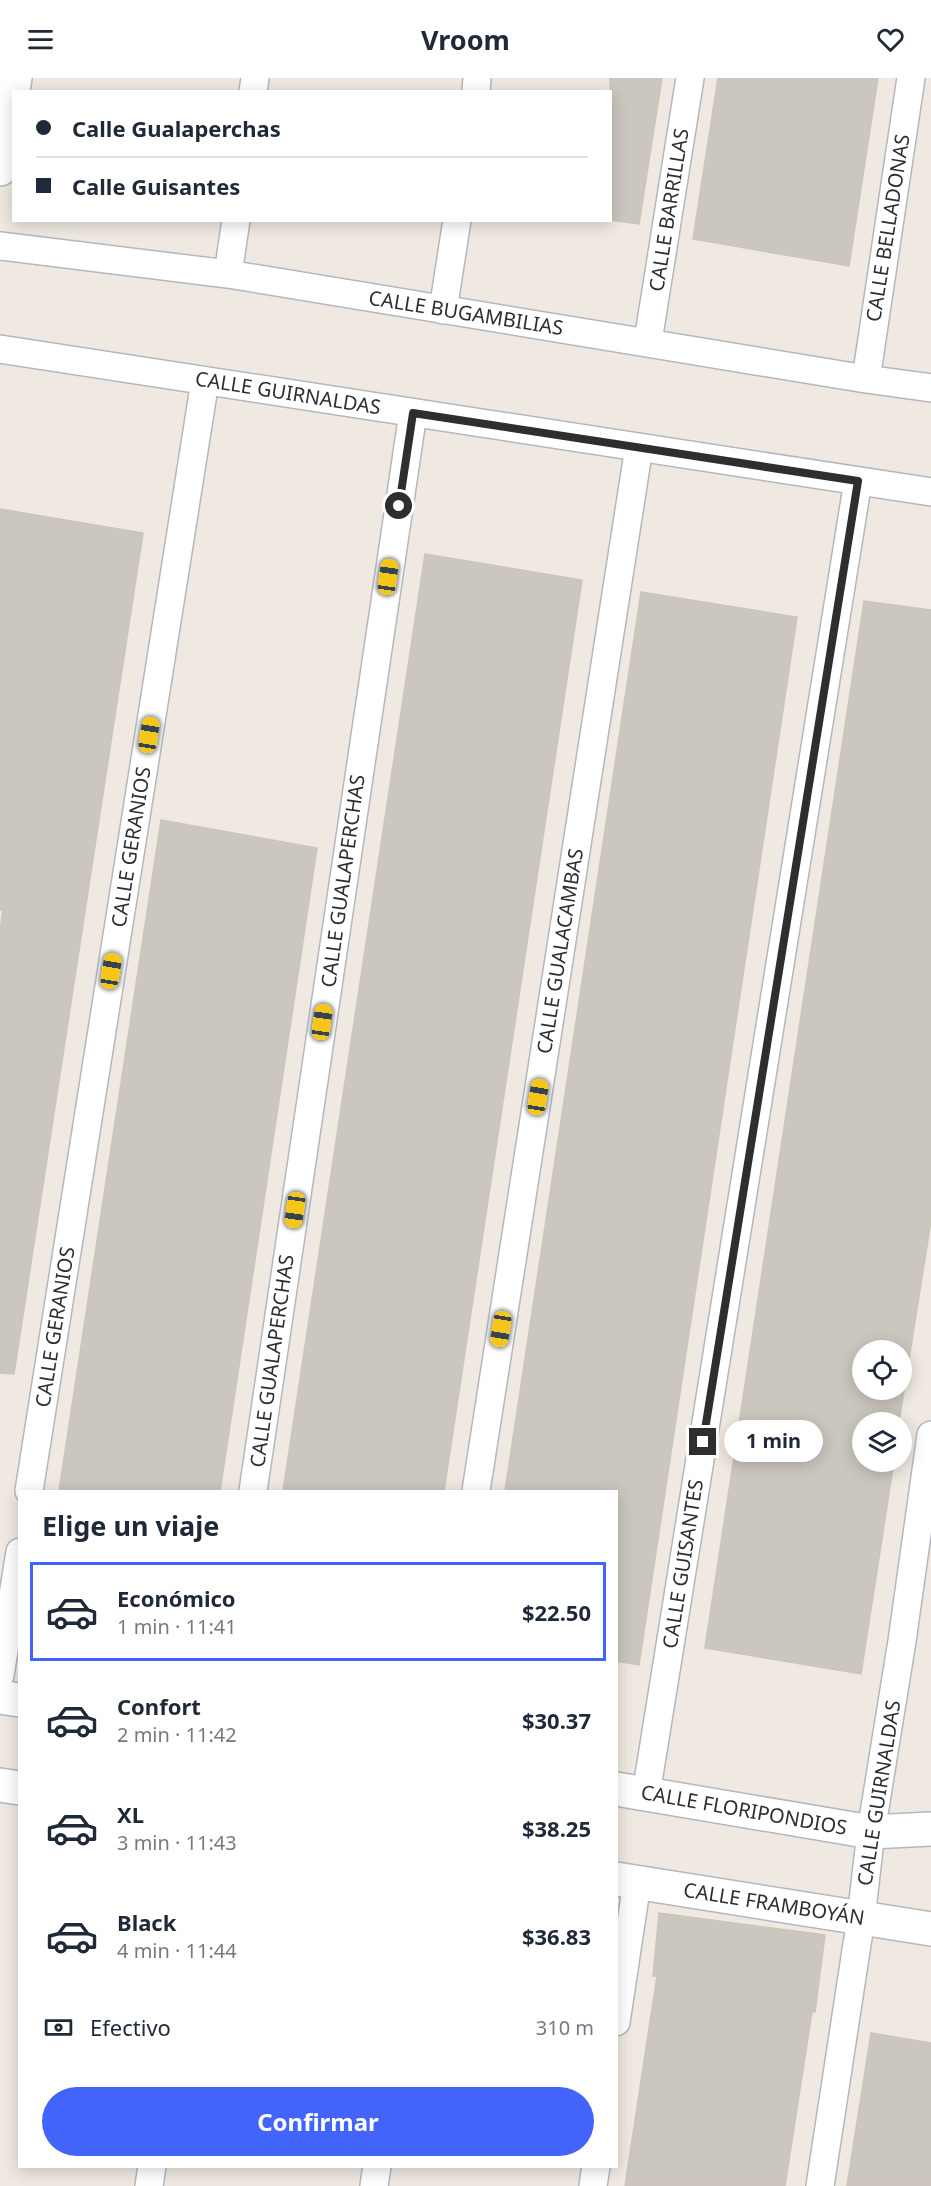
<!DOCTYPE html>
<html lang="es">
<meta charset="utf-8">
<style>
:root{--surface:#fff;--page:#f2f2f3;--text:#1f2937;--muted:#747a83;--line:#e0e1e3;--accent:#4264fb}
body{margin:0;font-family:"Noto Sans",sans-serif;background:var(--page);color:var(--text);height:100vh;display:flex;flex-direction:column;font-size:22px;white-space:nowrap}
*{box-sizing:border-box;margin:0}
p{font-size:20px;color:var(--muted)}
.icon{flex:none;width:33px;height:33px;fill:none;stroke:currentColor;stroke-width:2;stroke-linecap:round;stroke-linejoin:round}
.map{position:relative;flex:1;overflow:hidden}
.panel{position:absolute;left:18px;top:1412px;width:600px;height:678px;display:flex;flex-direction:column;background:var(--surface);border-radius:0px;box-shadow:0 3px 15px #0003}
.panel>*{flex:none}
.guide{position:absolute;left:12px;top:12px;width:600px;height:132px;border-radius:0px;box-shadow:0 3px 15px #0003;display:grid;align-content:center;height:132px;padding:0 24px;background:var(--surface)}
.buttons{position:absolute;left:852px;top:1262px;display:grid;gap:12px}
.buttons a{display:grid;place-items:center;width:60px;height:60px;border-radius:50%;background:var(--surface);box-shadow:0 3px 15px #0003;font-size:30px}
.end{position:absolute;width:27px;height:27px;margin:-14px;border:8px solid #2e2e2e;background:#fff;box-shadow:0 0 0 3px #fff}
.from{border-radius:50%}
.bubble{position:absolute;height:42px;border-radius:21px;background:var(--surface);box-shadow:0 3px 15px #0003;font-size:20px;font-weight:700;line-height:42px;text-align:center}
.car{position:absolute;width:18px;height:36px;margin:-18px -9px;border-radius:8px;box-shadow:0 0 4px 2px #0007;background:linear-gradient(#f5c518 24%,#345 0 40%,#f5c518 0 76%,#345 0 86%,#f5c518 0)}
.guide b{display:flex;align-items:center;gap:21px;height:57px;font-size:22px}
.guide b+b{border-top:2px solid var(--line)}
.guide i{width:15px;height:15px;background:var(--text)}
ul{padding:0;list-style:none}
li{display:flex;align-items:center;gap:18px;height:99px;margin:0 12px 9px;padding:0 12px;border:3px solid transparent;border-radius:0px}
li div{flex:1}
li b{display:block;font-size:22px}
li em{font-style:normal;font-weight:700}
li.current{border-color:var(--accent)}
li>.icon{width:54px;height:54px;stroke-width:1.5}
h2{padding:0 24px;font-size:27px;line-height:72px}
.pay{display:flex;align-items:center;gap:15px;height:66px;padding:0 24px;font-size:22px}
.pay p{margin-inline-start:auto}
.cta{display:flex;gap:12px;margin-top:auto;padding:12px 24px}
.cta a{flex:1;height:69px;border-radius:36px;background:var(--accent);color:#fff;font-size:24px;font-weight:700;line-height:69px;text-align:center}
header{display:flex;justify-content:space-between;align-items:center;height:78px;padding:0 24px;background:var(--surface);font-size:27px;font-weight:700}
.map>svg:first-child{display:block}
.building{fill:#cbc7bf;stroke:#cbc5ba;stroke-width:1.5;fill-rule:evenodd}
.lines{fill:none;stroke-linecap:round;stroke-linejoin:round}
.street-casing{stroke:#b4b7c1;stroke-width:30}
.secondary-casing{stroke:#b4b7c1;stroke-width:36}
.street{stroke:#fff;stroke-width:27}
.secondary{stroke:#fff;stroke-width:33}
.route{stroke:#2e2e2e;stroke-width:8}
.labels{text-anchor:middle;stroke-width:6;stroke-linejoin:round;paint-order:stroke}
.street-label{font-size:20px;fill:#2e2e2e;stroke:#fff}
</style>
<header><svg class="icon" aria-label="menu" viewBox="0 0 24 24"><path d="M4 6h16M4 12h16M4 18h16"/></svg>Vroom<svg class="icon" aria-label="heart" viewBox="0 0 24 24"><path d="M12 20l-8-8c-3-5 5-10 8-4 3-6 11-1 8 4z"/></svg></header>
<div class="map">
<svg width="931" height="2108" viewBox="0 0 931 2108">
<rect width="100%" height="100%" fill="#efe9e1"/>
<!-- building -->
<path class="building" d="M610,0h52l-23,146 -29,-4z
M718,0h160l-29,188 -156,-27z
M0,431l143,24 -129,841 -14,-1v-443l3,-20h-3z
M425,476l157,26 -138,911h-161z
M641,514l156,25 -158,1048 -23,-4v-170h-111z
M864,523l67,9v611l-32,201h-37v39h32l-33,213 -156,-26zM862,1272h40v39h-40z
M161,742l156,28 -89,591 -8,52h-161z
M659,1835l166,22 -10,77h-3l-27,174h-160l32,-210h-4z
M871,1955l60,10v143h-84z"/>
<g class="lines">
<!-- street casing -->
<g class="street-casing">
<path id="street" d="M253,14l2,-14
M476,14l1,-14
M0,168l228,28 638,105 65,9
M228,196l8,-54
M443,232l14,-90
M648,263l42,-263
M0,271l931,143
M866,301l45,-301
M29,1413l176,-1110
M253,1413l160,-1078
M476,1413l163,-1044
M0,1597l20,-123
M646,1716l212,-1313
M616,1944l21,-139
M149,2108l3,-20
M374,2108l3,-20
M593,2108l3,-20
M820,2108l41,-268 10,-86 31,-191 29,-206"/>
</g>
<!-- secondary casing -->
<g class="secondary-casing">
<path id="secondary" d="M0,91l15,-91
M0,1619l20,3
M0,1707l20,3
M616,1711l255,43 60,-3
M616,1801l315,50"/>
</g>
<!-- street -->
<use href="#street" class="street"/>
<!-- secondary -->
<use href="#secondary" class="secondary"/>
</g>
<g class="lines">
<!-- route -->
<path class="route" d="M399,428l14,-93 445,68 -155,961"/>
</g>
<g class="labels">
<!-- street labels -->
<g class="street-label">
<text transform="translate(669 132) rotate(-81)" y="7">CALLE BARRILLAS</text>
<text transform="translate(888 150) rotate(-81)" y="7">CALLE BELLADONAS</text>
<text transform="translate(466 235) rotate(9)" y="7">CALLE BUGAMBILIAS</text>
<text transform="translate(288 315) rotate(9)" y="7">CALLE GUIRNALDAS</text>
<text transform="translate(131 769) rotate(-81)" y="7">CALLE GERANIOS</text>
<text transform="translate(343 803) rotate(-82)" y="7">CALLE GUALAPERCHAS</text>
<text transform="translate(560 873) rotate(-81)" y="7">CALLE GUALACAMBAS</text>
<text transform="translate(55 1249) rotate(-81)" y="7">CALLE GERANIOS</text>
<text transform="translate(272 1283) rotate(-82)" y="7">CALLE GUALAPERCHAS</text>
<text transform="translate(683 1486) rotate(-81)" y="7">CALLE GUISANTES</text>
<text transform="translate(879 1715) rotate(-81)" y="7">CALLE GUIRNALDAS</text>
<text transform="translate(744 1732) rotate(10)" y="7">CALLE FLORIPONDIOS</text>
<text transform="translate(774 1826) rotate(9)" y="7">CALLE FRAMBOYÁN</text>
</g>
</g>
</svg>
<div class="buttons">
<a><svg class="icon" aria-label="locate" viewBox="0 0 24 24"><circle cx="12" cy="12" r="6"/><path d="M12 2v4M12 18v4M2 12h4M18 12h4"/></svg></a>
<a><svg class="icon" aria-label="layers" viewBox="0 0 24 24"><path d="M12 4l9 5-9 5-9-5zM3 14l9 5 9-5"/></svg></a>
</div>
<i class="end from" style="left:399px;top:428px"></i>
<i class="end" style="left:703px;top:1364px"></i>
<div class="bubble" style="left:724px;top:1342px;width:99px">1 min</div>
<i class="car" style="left:388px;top:499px;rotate:8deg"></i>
<i class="car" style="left:149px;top:657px;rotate:9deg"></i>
<i class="car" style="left:111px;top:893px;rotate:9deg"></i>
<i class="car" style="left:322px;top:944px;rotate:8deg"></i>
<i class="car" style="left:538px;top:1019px;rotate:9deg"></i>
<i class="car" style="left:295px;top:1132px;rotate:188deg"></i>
<i class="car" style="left:501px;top:1251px;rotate:189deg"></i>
<div class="guide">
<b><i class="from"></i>Calle Gualaperchas</b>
<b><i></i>Calle Guisantes</b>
</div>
<section class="panel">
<h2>Elige un viaje</h2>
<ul>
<li class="current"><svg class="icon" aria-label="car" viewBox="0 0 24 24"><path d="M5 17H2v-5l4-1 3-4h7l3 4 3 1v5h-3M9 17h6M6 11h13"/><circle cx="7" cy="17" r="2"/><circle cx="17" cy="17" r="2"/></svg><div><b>Económico</b><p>1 min · 11:41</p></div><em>$22.50</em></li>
<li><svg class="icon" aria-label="car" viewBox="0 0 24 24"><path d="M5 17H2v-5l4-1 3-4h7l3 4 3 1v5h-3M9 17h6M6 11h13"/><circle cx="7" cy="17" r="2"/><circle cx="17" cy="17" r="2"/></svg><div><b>Confort</b><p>2 min · 11:42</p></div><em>$30.37</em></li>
<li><svg class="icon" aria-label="car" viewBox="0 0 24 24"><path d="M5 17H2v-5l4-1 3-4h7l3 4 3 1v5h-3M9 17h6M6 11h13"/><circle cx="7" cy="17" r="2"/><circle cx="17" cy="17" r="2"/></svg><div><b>XL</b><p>3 min · 11:43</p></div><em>$38.25</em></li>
<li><svg class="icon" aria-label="car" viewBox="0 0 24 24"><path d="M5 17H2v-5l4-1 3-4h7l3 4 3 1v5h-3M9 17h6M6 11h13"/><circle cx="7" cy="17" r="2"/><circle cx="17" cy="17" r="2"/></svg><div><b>Black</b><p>4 min · 11:44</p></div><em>$36.83</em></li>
</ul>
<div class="pay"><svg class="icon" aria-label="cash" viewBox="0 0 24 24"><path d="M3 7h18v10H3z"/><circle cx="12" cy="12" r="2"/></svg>Efectivo<p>310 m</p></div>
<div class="cta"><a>Confirmar</a></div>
</section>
</div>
